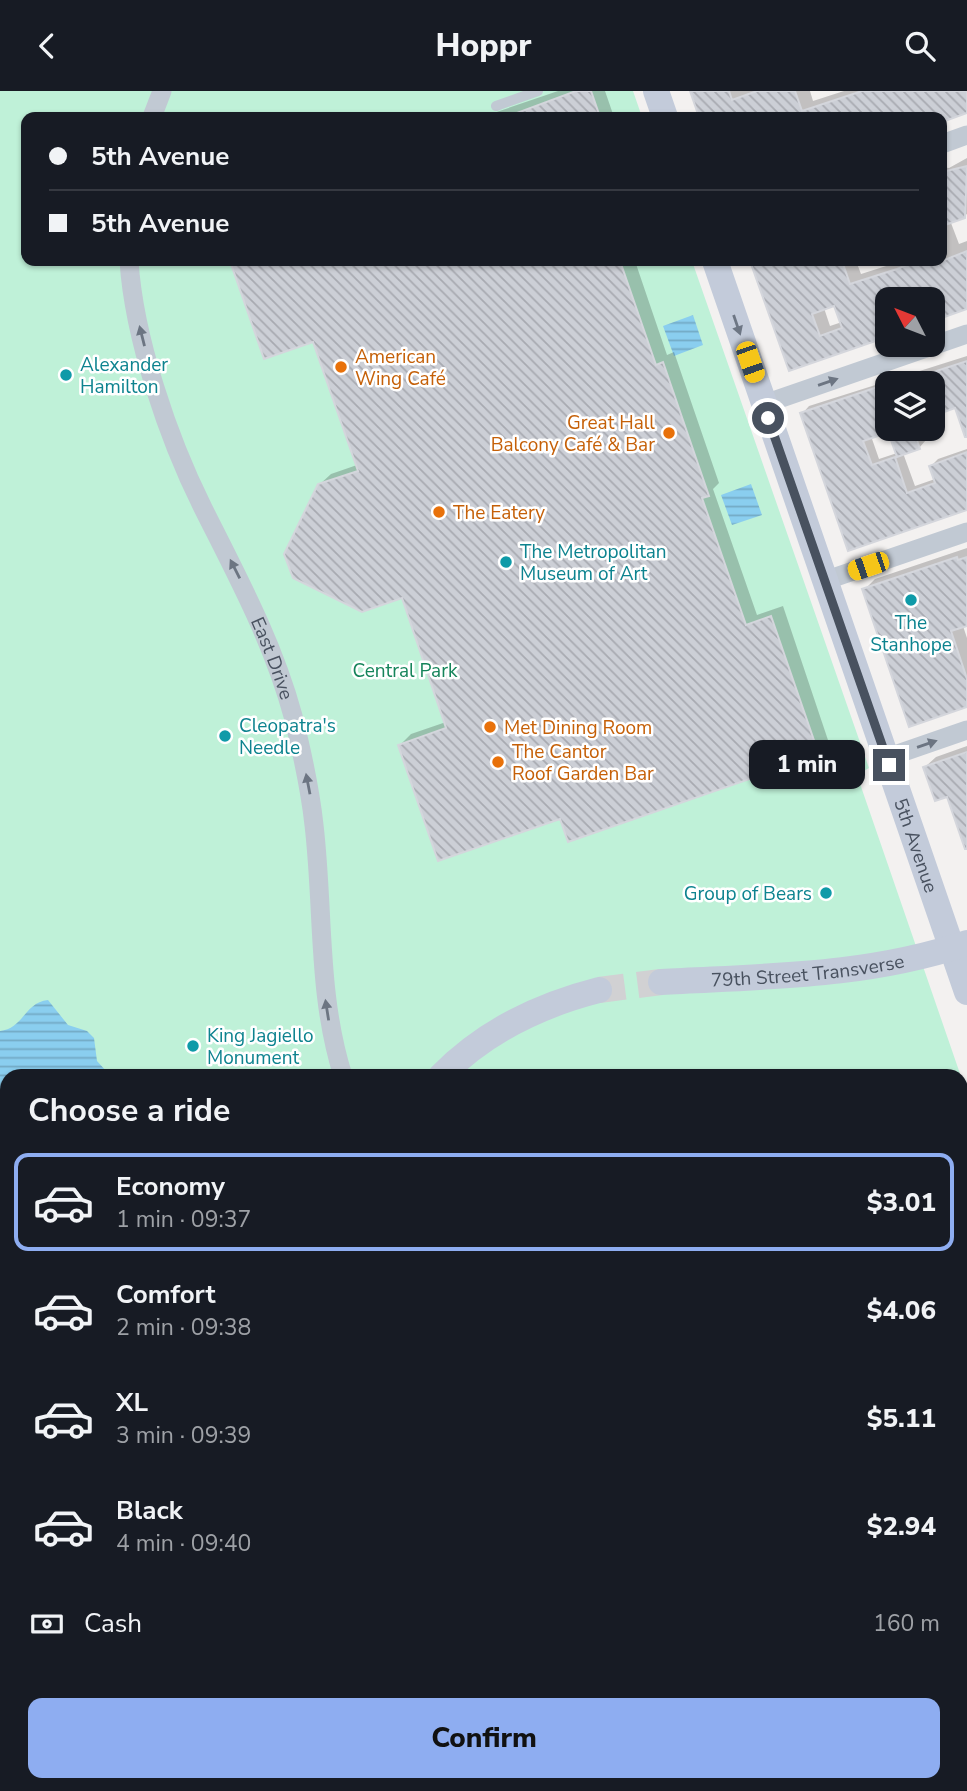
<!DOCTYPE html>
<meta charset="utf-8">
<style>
:root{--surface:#171b24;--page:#20242c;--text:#f1f3f6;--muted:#9ea1a6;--line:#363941;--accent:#8eadf1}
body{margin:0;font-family:"Nunito Sans",sans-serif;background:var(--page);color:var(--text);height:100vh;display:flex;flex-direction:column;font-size:26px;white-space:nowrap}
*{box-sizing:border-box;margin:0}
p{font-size:23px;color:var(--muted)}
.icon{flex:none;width:38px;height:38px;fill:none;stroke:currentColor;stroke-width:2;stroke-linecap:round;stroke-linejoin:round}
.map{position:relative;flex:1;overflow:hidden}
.panel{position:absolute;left:0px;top:978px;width:968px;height:723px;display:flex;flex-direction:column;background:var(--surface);border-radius:21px 21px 0 0;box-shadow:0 2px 5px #0004}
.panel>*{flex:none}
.guide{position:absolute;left:21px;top:21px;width:926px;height:154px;border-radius:14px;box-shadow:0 2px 5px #0004;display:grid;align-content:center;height:154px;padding:0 28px;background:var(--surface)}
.needle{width:46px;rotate:312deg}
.fabs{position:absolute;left:875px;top:196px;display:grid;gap:14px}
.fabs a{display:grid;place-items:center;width:70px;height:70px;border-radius:14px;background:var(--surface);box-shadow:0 2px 5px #0004;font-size:35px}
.end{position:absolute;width:32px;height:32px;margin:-16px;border:9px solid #48515f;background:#fff;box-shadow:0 0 0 4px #fff}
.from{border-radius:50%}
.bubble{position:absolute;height:49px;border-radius:14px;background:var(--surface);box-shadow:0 2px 5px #0004;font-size:23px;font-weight:800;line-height:49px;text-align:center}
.car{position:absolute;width:21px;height:42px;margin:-21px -10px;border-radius:9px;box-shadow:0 0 5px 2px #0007;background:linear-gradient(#f5c518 24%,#345 0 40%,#f5c518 0 76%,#345 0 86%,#f5c518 0)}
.guide b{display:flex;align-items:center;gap:24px;height:66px;font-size:26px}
.guide b+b{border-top:2px solid var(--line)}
.guide i{width:18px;height:18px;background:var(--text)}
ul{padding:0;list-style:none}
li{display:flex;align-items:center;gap:21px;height:98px;margin:0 14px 10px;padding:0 14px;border:4px solid transparent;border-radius:14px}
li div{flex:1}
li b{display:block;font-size:26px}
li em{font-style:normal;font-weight:800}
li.current{border-color:var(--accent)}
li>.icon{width:63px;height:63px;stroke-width:1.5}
h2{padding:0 28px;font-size:32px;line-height:84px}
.pay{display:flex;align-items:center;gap:18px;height:77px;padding:0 28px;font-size:26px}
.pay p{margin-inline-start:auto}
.button{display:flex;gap:14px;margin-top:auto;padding:14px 28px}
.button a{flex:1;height:80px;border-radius:14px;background:var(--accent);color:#111;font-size:28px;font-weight:800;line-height:80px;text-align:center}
header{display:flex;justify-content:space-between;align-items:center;height:91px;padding:0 28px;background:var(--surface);font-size:32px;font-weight:800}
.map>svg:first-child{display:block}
.park{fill:#bff1d8;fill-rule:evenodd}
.water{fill:url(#water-rules)}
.shadow{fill:#0003;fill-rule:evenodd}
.building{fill:url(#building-back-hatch);stroke:#d4d6dc;stroke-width:2;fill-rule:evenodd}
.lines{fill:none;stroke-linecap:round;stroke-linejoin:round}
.secondary-tunnel{stroke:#d1d1d3;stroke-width:26;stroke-dasharray:26 13;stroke-linecap:butt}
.lane{stroke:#c1c9d3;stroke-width:10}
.street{stroke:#c1c9d3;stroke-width:19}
.secondary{stroke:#c3cbda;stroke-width:26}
.oneway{fill:#6d7684}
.oneway2{fill:#6c7582}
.route{stroke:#48515f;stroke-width:9}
.food-dot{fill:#e8710a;stroke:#fff;stroke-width:2.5}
.culture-dot{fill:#0f9aa8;stroke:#fff;stroke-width:2.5}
.labels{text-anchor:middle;stroke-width:5;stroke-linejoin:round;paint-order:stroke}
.food-label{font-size:19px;fill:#c56008;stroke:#fff;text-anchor:start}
.culture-label{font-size:19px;fill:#0d838f;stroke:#fff;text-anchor:start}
.street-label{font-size:19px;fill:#48515f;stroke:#fff}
.park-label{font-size:19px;fill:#15845a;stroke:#fff}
</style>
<header><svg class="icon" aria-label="back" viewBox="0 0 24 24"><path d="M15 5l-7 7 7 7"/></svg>Hoppr<svg class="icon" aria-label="search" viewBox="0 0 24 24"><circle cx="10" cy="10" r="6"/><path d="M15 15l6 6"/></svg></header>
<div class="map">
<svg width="967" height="1700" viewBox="0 0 967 1700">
<defs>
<pattern id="water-rules" width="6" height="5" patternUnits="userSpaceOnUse" patternTransform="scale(1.75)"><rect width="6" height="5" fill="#8aceef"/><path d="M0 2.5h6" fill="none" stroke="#73aac5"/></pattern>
<pattern id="building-back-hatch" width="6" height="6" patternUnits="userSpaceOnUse" patternTransform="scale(1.75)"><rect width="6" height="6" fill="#cccfd6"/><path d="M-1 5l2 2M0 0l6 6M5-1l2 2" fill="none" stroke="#a8aab1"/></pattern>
</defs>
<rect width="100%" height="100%" fill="#f3f1f0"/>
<!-- park -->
<path class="park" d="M0,0h633l9,26h-616v144h666l177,507 -12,7 110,319v697h-967zM7,985h954v709h-954z"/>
<!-- water -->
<path class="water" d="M693,224l10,30 -29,11 -11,-30z
M751,393l11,31 -30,10 -11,-30z
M48,909l20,25 19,6 7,7 3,23 10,11 -1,4h-99v79l-7,-8v-116c23,-2 25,-29 48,-31z"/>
<!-- shadow -->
<path class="shadow" d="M558,0h47l9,26h-132z
M692,0h118l3,10 31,-10h123v20l-25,8 -166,-2 -1,-4 -12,4h-62z
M967,67v56l-16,9 8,21 8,-3v66l-34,12v-20h-46v36l-97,34 -38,-108h104l5,13 41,-13h40v-94l7,1zM835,212l7,19 -12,4 -6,-18z
M231,170h404l32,94 7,-3 45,131 -6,6 44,126 26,-9 46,137 -11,11 -257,63 -161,-72 11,-11 35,-12 -43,-126 -84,-111 12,-11 26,-9 -43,-125 -49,17z
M967,265v62l-11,-12 -23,9v-32h-46v46h36l3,11 -7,8 -16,5 12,33 20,-7 -4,-13 7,-7 29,-10v59l-118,41 -47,-135 7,-8zM890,339l7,23 -18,6 -8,-23z
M967,457v76l-4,2 4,12v67l-103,-115 11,-11z
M967,655v102l-19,-53 -23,-28 11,-10z
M7,1217v36l-7,7v-41z"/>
<!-- building -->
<path class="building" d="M576,0h15l9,26h-94z
M690,0h39l3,9 25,-9h38l7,20 60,-20h105v22l-25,9v-5h-243z
M967,75l-2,52 -23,8v-54z
M967,160v58l-34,12v-22h-46v38l-98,34 -39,-110h92l8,23 47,-15 10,-4 -1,-4h36zM834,215l8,22 -22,8 -8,-22z
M230,170h390l36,104 7,-3 46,134 -7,2 44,127 25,-9 48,139 -251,87 -8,-23 -122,42 -40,-116 48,-17 -44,-130 -40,14 -69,-34 -9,-24 34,-70 40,-13 -45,-129 -49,17z
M967,270v76h-2l-10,-29 -22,8v-33l-27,-2z
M887,293v49l-24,8 9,24 23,-8 12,36 28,-10 -6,-17 38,-14v58l-119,41 -48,-138z
M887,338h26l7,20 -23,8z
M957,466l1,3 9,-3v69l-16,5 16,48v28l-58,20 -47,-138z
M967,661v97h-2l-18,-52 -12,4 -12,-34z"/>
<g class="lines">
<!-- secondary-tunnel -->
<path class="secondary-tunnel" d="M599,899l62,-8"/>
<!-- lane -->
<path class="lane" d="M496,15l42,-15"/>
<!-- street -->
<g class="street">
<path d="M152,26l10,-26"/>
<path d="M942,53l25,-9"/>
<path id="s1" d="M129,170c5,77 39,177 74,247 34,68 70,134 90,208 9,36 17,72 21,109 10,85 3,169 29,251"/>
<path d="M764,313l203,-70"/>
<path d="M824,490l143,-49"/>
<path d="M886,667l81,-28"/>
<path d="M762,1700l1,-6"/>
</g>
<!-- secondary -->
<g class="secondary">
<path d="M656,0l9,26"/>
<path id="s2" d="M715,170l252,731"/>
<path id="s3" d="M661,891c104,-6 205,-5 306,-39"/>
<path d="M441,985c43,-44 99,-71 158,-86"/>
<path d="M0,1207l7,-2"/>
</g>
</g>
<!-- one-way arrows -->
<defs><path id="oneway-solid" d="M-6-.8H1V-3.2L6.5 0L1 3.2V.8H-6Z" transform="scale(1.75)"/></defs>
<use class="oneway" href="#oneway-solid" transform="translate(737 234) rotate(71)"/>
<g class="oneway2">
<use href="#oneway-solid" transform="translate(142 245) rotate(-104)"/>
<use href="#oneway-solid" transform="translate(828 291) rotate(-19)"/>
<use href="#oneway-solid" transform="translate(235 478) rotate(-117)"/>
<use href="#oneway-solid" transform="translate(927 653) rotate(-19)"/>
<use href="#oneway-solid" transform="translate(308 693) rotate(-101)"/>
<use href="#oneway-solid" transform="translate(327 919) rotate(-99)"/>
</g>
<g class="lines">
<!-- route -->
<path class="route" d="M768,327l121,347"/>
</g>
<!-- markers -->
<g class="food-dot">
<circle cx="341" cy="276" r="7"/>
<circle cx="669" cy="342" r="7"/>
<circle cx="439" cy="421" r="7"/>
<circle cx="490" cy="636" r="7"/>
<circle cx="498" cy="671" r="7"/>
</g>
<g class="culture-dot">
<circle cx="66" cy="284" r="7"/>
<circle cx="506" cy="471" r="7"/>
<circle cx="911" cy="509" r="7"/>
<circle cx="225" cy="645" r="7"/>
<circle cx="826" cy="802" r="7"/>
<circle cx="193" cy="955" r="7"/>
</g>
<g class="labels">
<!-- food labels -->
<g class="food-label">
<text x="355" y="272">American<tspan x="355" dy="22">Wing Café</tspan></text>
<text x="655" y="338" text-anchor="end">Great Hall<tspan x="655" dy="22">Balcony Café &amp; Bar</tspan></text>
<text x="453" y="428">The Eatery</text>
<text x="504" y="643">Met Dining Room</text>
<text x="512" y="667">The Cantor<tspan x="512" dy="22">Roof Garden Bar</tspan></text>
</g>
<!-- culture labels -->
<g class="culture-label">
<text x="80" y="280">Alexander<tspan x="80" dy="22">Hamilton</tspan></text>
<text x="520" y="467">The Metropolitan<tspan x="520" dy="22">Museum of Art</tspan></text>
<text x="911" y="538" text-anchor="middle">The<tspan x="911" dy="22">Stanhope</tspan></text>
<text x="239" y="641">Cleopatra's<tspan x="239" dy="22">Needle</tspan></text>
<text x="812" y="809" text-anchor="end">Group of Bears</text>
<text x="207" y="951">King Jagiello<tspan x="207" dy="22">Monument</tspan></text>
</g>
<!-- street labels -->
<g class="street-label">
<text dy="7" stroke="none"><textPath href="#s1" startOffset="425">East Drive</textPath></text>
<text dy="7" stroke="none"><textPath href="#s2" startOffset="618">5th Avenue</textPath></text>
<text dy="7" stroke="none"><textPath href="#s3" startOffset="147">79th Street Transverse</textPath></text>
</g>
<!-- park labels -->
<g class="park-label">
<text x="405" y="586">Central Park</text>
</g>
</g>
</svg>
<div class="fabs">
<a><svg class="needle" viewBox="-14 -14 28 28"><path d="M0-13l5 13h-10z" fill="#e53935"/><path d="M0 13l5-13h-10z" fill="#9ea1a6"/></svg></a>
<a><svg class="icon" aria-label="layers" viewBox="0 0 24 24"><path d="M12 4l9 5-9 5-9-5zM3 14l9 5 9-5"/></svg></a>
</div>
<i class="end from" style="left:768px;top:327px"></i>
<i class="end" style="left:889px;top:674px"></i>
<div class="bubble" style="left:749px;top:649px;width:116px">1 min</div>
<i class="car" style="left:750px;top:271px;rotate:161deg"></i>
<i class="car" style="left:868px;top:475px;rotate:251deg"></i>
<div class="guide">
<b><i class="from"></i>5th Avenue</b>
<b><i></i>5th Avenue</b>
</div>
<section class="panel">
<h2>Choose a ride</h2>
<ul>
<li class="current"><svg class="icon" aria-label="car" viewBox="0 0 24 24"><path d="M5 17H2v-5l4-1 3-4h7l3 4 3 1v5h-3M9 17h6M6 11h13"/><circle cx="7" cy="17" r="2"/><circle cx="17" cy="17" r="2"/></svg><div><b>Economy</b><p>1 min · 09:37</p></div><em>$3.01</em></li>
<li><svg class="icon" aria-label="car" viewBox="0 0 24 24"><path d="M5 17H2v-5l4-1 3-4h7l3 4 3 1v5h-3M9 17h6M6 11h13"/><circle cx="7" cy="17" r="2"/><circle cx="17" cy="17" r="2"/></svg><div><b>Comfort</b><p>2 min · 09:38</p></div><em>$4.06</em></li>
<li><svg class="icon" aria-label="car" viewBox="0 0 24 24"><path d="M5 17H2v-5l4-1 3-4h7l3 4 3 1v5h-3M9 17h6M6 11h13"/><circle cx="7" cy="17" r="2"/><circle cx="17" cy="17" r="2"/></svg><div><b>XL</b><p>3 min · 09:39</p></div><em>$5.11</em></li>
<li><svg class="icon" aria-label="car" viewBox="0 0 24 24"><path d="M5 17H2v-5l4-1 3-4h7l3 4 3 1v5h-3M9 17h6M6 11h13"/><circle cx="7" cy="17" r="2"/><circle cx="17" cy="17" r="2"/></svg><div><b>Black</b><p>4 min · 09:40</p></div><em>$2.94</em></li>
</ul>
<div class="pay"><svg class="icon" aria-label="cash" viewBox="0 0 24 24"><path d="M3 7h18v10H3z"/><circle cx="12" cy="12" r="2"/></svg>Cash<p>160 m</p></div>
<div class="button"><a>Confirm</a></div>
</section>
</div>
